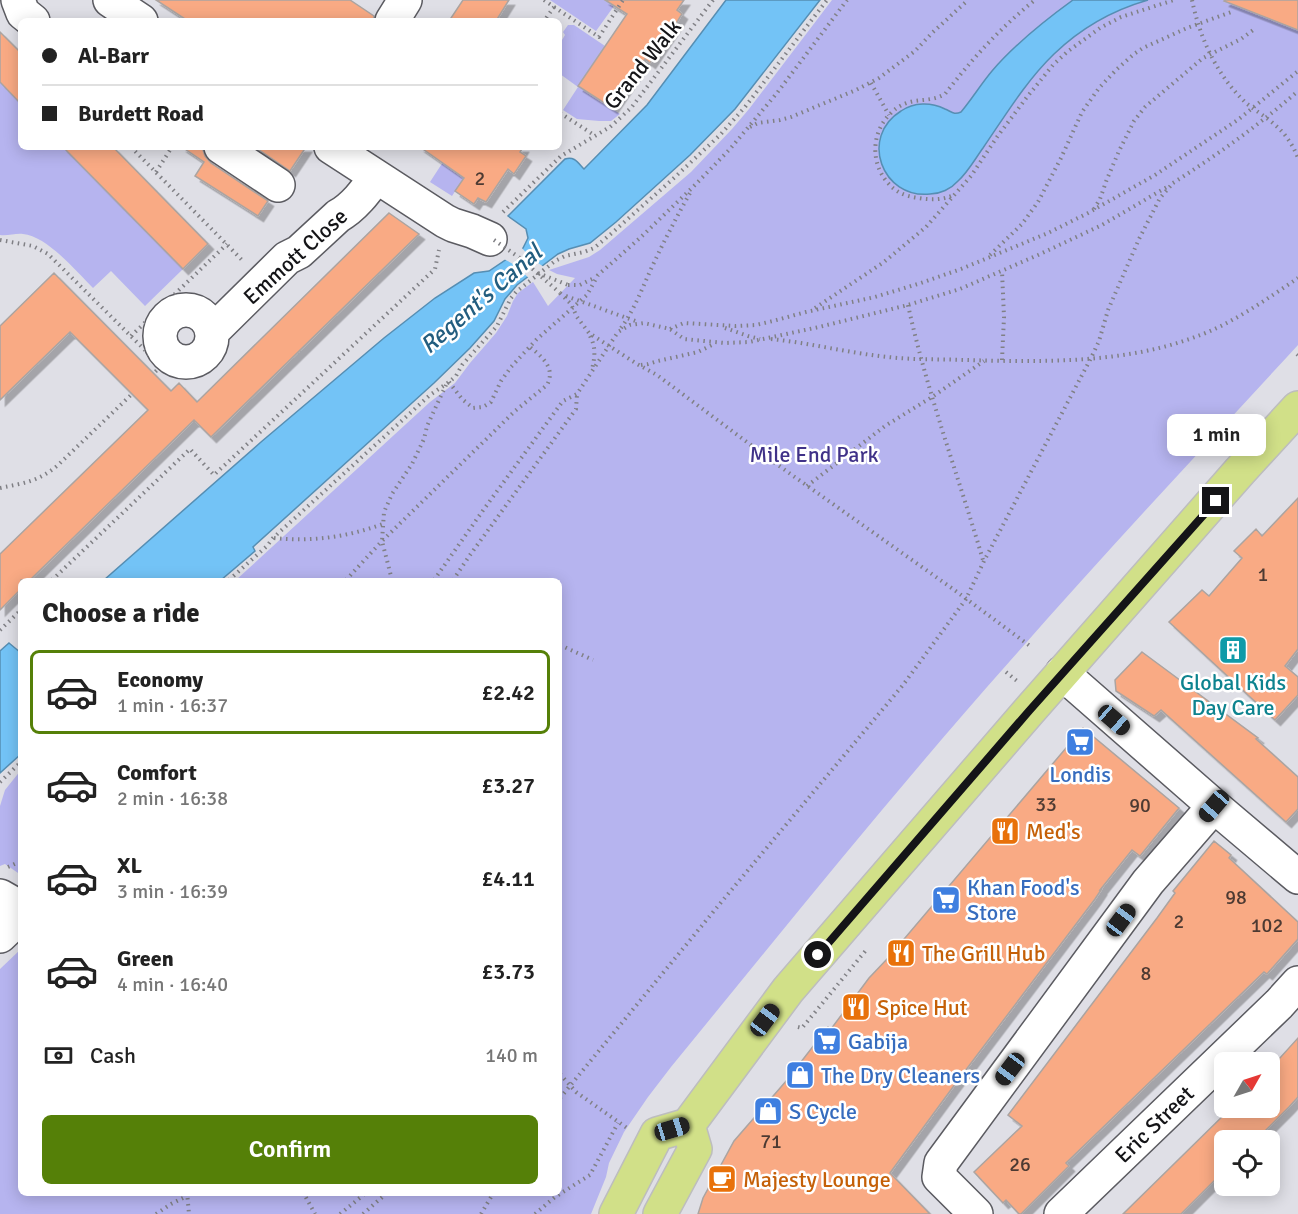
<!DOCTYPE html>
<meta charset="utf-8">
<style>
:root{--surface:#fff;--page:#f6f6f6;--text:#222;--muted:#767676;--line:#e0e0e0;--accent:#558008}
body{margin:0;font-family:Signika,sans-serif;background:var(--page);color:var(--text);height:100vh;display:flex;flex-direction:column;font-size:22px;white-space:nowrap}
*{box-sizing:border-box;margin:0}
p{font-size:20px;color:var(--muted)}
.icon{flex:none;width:33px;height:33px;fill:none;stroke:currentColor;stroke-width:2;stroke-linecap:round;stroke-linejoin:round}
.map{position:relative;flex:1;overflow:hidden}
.drawer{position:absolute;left:18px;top:578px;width:544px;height:618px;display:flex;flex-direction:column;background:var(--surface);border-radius:9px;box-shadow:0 3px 15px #0003}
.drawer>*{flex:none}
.guide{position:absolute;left:18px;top:18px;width:544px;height:132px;border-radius:9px;box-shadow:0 3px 15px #0003;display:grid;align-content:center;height:132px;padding:0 24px;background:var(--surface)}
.needle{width:39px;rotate:51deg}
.buttons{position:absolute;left:1214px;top:1052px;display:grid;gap:12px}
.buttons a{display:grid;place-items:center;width:66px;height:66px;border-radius:9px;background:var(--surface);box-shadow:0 3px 15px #0003;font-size:30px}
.end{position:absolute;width:27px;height:27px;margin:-14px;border:8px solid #141417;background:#fff;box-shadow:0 0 0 3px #fff}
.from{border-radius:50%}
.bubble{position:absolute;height:42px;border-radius:9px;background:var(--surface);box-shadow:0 3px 15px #0003;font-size:20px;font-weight:600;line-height:42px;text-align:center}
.car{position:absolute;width:18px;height:36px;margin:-18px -9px;border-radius:8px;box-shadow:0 0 4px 2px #0007;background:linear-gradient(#222 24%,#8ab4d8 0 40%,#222 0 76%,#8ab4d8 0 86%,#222 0)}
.guide b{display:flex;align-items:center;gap:21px;height:57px;font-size:22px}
.guide b+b{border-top:2px solid var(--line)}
.guide i{width:15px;height:15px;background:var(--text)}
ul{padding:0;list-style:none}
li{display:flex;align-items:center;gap:18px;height:84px;margin:0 12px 9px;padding:0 12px;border:3px solid transparent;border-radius:9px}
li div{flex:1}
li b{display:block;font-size:22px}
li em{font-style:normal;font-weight:600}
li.active{border-color:var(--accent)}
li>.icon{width:54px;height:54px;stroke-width:1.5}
h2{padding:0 24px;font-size:27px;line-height:72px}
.pay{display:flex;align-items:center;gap:15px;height:66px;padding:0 24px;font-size:22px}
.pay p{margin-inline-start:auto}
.action{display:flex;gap:12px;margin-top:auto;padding:12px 24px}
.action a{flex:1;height:69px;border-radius:9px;background:var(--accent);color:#fff;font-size:24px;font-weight:600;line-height:69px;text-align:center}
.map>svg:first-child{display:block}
.green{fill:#b6b4ef}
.water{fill:#73c3f6;stroke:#568eb3;stroke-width:1.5}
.pier{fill:#dfdfe6}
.building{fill:#f9aa84;stroke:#aba4a1;stroke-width:1.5;filter:url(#shadow)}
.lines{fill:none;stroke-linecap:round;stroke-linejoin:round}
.minor-casing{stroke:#5b5b61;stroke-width:36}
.major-casing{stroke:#bdbdbe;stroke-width:36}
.path{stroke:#808085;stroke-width:4;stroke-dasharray:1.5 4.5;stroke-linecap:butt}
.minor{stroke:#fff;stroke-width:33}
.major{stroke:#d1e088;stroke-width:33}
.path-bridge{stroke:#808085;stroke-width:4;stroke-dasharray:1.5 4.5;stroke-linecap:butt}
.route{stroke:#141417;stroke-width:8}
.labels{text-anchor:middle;stroke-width:5;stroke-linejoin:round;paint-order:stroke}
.number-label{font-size:20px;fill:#4d3a32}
.street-label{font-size:22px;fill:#141417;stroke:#fff}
.park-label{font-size:22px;fill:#403288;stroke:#fff}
.culture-label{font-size:22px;fill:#0d838f;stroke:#fff}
.shop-label{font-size:22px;fill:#366cbe;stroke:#fff;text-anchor:start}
.food-label{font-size:22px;fill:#c56008;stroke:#fff;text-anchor:start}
.water-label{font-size:24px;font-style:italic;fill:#225d7f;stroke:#fff}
</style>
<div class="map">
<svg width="1298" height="1214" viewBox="0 0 1298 1214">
<defs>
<filter id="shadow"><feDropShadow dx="5.5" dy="5.5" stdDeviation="0" flood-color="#0004"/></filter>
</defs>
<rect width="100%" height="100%" fill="#dfdfe6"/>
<!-- green -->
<path class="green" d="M550,0h55l9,6 -18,25z
M832,0h466v345c-97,105 -194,209 -288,316 -117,132 -227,269 -339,406l-23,30 -24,35 -15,31 -3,14 -15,37h-591v-245l21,-20v243h539v-612h-324l194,-178 25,-19 15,-20 26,-30 11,-17 6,-15 5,-8 15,-11 15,24 27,-28 -18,-4 -8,-4 40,-13 11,-7 91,-78 41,-43 17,-20z
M568,25h6l31,21 -27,40 42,28 -9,7h-12l-22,-2 -14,-9 15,-23 -18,-13v-34h2l3,-5 -2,-3z
M0,82l21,22v43h42l120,122 -38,37 -34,-35 -18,17c-16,-16 -46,-52 -70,-54 -7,-1 -15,2 -23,1z
M443,162l22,14 -13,20 -22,-14z
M21,770v105l-16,-11 -5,2v-60l5,-16z"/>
<!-- water -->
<path class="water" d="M726,0h94l-85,109 -45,46 -74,67 -26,21 -21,6 -11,5 -41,31 -12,14 -11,22 -24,27 -36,35 -181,164 2,4 -34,29h-117l157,-138 123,-104 51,-40 39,-25 15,-2 34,-23 5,-10 -2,-9 -18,-13 57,-57c10,-3 13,4 19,10l63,-64z
M1073,0h75c-35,10 -67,28 -94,54 -28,27 -49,62 -71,94 -8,11 -15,24 -25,33 -7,8 -18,13 -28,13 -48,5 -71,-57 -29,-83 13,-9 30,-9 44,-2 7,3 9,6 16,3 11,-13 20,-28 31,-41 24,-28 52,-50 81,-71z
M9,643l12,10v101l-21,19v-122z"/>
<!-- pier -->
<path class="pier" d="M520,246l12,13 12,8 -14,12 -17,-15 -11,-6z"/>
<!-- building -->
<path class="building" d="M156,0h194l24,16 -1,5h-185z
M463,0h46l-13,21h-47z
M605,0h79l-7,10 5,4 -8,13 -24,36 -5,-4 -33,49 -34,-22 49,-72z
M1225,0h73v30l-74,-29z
M0,32l21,21v51l-21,-22z
M63,147h50l95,97 -25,25z
M182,147h20l3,9 6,7 57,38 -10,15 -63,-40 9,-14z
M255,147h51l-16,24z
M420,147h103l-3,5 6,4 -12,18 -6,-5 -22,33 -8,-4 -4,6 -19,-13 9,-13z
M389,213l30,21 -208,203 -17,-17 -164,160h-9v9l-21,21v-56l148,-144 -78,-78 -70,68v-74l54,-53 117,118 8,-8 18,19z
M1298,498v151l-13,17 13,11v18l-23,25 -106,-98 33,-32 7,6 33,-38 -8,-7 22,-22 6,7z
M1142,652l116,86 -2,1 42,38v32l-12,13 -125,-112 -7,6 -38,-25 -1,-11z
M1083,728l96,80 -39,48 -8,-6 -32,40h1l-6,9 -142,188 -63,86 40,41h-232l5,-16 31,-57 53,-61 41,-53 3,2 38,-51 19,-20z
M1214,841l17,14 -2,3 69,64v17l-31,35 -3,-2 -198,191 3,3 -48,48h-2l-13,-14 -3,3 -29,-31 48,-46 -14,-11 149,-197 18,-25 -2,-2z
M1298,1038v59l-9,10 -33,33h-32v31l-43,43h-58l109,-107h37v-37z"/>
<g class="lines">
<!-- minor casing -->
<g class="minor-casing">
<path id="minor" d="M18,0l5,13 10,8
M110,0l31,21
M392,21l13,-21
M221,147l57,38
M331,147l114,74 8,4 19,6 18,8
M160 336a26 26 0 1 1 52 0a26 26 0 1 1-52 0Z
M212,332l75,-74 12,-6 39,-36c16,-9 27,-24 38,-39
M1062,673l152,133 84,71
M0,896l21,12
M0,936l21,-20
M976,1214l-37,-37 2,-14 207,-281 66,-76
M1061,1214l218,-210 19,-21"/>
</g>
<!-- major casing -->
<g class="major-casing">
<path id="major" d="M616,1214l41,-80 31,-9 100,-135 241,-279 211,-240 58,-63
M660,1214l35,-65 -7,-24"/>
</g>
<!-- path -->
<path class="path" d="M544,0l10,7 -10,14
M1192,0c8,38 24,74 53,102 9,8 20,14 29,22 11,9 19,21 24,34
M554,7l45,30 24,-37
M871,83l18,32
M560,113l34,22
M750,127l8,-4 22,-3 11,-3 65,-27 23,-12 36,-27 17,-18 36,-33
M131,147l112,114
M156,172l16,-25
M1173,183c44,-28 86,-58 125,-92
M951,196c-10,4 -21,4 -32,2 -8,-1 -16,-3 -22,-7 -26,-18 -29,-55 -7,-77 19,-20 36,-9 55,-20 27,-35 55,-66 90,-94
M1094,209l6,-10 7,-20 12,-28 15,-30 11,-14 58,-49 38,-19 15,-11
M503,212l58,-56 49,-29 21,-19 82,-108
M0,240l33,6 15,8 113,112 -7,7
M990,255l32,-31 16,-22 23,-44 21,-46 17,-24 18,-19 17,-15 9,-6 44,-20 47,-17
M568,285h12l16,-8
M560,293l11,11 6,13 12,16 48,31 20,11 118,88 178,126 77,57
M566,296l72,26
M908,305c19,87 50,170 75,255
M815,308l69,-46 42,-35 45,-51 26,-39 30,-40 26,-32 14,-13 33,-24 21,-11 53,-17
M621,328c13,-18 21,-39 30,-59 12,-26 25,-51 39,-76
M725,328l23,8 12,3
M670,329l14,-6 52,3 20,-1 17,-4 33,-9 69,-15 46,-14 40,-14 87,-36 40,-20 67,-38 84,-56 59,-48
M131,336l96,-92
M590,336c6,11 5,21 2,33
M771,339c39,4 78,14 117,18 26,3 51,2 77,3 76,2 158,4 230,-23 35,-12 72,-38 103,-59
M1297,354l1,1
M1002,360l2,-43 -2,-46
M641,365l7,-1 10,-3 40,-9 16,-8
M449,382l13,17 11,9 10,-1 8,-5 10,-21 10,-14 25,-27 51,-45 11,-20 42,-37 55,-53 35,-36 47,-56 70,-93
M807,486l78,-60 47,-29 52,-36
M0,488c24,-5 37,-6 57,-22l75,-72
M274,538c38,4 73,-1 109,-14
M52,580l138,-131 24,26 221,-206 4,-19
M229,580l38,-34 6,-8 157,-143 19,-13 7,-6 6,-11 35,-39 14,-28 5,-6 39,-31 10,-5 19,-4 10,-4 18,-15 63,-56 45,-42 25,-28 82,-107
M346,580l36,-39 133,-130 32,-26c9,-17 -5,-28 -17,-38
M392,580l-10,-39 2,-29 8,-18 20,-30 12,-25 3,-13 19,-41
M434,580l50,-71 73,-100 6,-8 14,-7 41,-62 12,-7 14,-2 26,6 14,10 41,4 24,-1 70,-15 89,-22 52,-16 78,-34 64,-30 65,-38
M453,580l17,-25 106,-146 1,-14
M0,630l21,-20
M560,645l33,15
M1006,672l11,9
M0,782l21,-20
M8,867l13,-6
M798,1027l4,1 65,-79
M560,1074l16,18 51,36
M560,1098l163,-198 180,-215 63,-86 18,-38 107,-203 8,-17 9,-31 31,-71 21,-41 13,-15
M187,1192l2,22
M303,1192l12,22
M156,1214l15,-10 16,-8
M340,1214l27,-22
M363,1214l25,-22
M481,1214l13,-22
M535,1214l20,-17 35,-22 28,-52"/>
<!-- minor -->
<use href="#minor" class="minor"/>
<!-- major -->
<use href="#major" class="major"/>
<!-- path-bridge -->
<path class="path-bridge" d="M494,240l26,18 40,35
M538,273l30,12"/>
</g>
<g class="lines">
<!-- route -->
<path class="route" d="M818,955l211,-244 187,-210"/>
</g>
<!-- icons -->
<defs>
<g id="building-square" transform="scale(1.5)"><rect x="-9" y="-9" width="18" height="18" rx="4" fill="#0f9aa8" stroke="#fff"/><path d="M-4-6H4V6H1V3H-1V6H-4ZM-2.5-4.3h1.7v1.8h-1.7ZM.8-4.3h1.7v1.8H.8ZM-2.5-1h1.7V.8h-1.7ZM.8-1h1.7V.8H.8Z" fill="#fff"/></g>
<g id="supermarket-square" transform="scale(1.5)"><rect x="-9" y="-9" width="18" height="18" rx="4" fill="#3f7fe0" stroke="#fff"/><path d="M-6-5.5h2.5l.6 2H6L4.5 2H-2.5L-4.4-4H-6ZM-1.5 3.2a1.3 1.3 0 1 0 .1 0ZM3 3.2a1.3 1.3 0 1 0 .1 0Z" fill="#fff"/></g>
<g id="restaurant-square" transform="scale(1.5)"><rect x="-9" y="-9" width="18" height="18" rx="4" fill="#e8710a" stroke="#fff"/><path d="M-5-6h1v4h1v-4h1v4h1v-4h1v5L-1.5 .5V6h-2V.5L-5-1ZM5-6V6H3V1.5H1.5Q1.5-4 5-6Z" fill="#fff"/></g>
<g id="shop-square" transform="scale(1.5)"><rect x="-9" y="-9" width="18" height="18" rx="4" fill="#3f7fe0" stroke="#fff"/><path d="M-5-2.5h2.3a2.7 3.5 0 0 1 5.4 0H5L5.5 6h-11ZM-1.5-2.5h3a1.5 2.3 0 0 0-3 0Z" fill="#fff"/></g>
<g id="cafe-square" transform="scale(1.5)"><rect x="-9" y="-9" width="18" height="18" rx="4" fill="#e8710a" stroke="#fff"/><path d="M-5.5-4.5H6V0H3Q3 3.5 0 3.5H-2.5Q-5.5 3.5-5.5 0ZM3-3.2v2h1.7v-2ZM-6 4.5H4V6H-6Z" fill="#fff"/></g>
</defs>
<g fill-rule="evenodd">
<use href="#building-square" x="1233" y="650"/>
<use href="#supermarket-square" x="1080" y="742"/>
<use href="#restaurant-square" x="1005" y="831"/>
<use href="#supermarket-square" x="946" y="900"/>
<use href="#restaurant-square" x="901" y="953"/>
<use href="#restaurant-square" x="856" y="1007"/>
<use href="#supermarket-square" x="827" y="1041"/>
<use href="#shop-square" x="800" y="1075"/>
<use href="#shop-square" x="768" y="1111"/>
<use href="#cafe-square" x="722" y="1179"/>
</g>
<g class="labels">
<!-- number labels -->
<g class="number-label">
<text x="480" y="185">2</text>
<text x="1263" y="581">1</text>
<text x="1046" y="811">33</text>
<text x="1140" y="812">90</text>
<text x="1236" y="904">98</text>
<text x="1179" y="928">2</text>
<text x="1267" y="932">102</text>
<text x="1146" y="980">8</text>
<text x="771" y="1148">71</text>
<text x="1020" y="1171">26</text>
</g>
<!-- street labels -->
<g class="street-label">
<text transform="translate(642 64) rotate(-51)" y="8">Grand Walk</text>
<text transform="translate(295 256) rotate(-42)" y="8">Emmott Close</text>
<text transform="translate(1154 1124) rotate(-44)" y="8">Eric Street</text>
</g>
<!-- park labels -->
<g class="park-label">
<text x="814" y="462">Mile End Park</text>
</g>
<!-- culture labels -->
<g class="culture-label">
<text x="1233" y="690">Global Kids<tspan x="1233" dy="25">Day Care</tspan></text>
</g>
<!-- shop labels -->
<g class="shop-label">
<text x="1080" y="782" text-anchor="middle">Londis</text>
<text x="967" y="895">Khan Food's<tspan x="967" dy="25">Store</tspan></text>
<text x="848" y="1049">Gabija</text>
<text x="821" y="1083">The Dry Cleaners</text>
<text x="789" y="1119">S Cycle</text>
</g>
<!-- food labels -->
<g class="food-label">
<text x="1026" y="839">Med's</text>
<text x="922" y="961">The Grill Hub</text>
<text x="877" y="1015">Spice Hut</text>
<text x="743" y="1187">Majesty Lounge</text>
</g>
<!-- water labels -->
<g class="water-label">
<text transform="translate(481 299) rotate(-41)" y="8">Regent's Canal</text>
</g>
</g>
</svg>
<div class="buttons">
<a><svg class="needle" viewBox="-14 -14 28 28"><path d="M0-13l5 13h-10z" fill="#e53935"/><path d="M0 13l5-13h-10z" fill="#767676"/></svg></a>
<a><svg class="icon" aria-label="locate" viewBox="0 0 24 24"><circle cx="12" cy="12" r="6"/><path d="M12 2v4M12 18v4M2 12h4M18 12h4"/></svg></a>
</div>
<i class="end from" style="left:818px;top:955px"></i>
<i class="end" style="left:1216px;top:501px"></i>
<div class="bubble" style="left:1167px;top:414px;width:99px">1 min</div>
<i class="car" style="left:1114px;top:720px;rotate:131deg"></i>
<i class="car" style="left:1214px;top:806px;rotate:221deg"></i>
<i class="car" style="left:1121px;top:920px;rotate:37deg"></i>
<i class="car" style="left:765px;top:1020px;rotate:37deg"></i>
<i class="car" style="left:1010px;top:1069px;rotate:217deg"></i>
<i class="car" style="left:672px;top:1129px;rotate:73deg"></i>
<div class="guide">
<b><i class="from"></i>Al-Barr</b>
<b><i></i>Burdett Road</b>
</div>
<section class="drawer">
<h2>Choose a ride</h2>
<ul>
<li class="active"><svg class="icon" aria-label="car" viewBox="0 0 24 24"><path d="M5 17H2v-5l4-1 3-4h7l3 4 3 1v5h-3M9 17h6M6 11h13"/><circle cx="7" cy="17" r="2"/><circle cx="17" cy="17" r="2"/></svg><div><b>Economy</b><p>1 min · 16:37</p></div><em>£2.42</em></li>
<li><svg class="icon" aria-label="car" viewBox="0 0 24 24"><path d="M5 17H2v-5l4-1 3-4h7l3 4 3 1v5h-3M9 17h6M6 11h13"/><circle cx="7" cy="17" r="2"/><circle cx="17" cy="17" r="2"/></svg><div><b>Comfort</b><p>2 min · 16:38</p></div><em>£3.27</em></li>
<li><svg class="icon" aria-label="car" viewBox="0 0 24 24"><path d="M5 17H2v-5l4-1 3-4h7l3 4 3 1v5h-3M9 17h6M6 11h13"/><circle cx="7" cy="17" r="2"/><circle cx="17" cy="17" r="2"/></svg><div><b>XL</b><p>3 min · 16:39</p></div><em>£4.11</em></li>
<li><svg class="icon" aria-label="car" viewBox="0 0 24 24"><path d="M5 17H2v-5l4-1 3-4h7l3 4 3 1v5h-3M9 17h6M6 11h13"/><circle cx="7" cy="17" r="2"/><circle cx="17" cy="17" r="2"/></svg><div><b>Green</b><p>4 min · 16:40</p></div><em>£3.73</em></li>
</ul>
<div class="pay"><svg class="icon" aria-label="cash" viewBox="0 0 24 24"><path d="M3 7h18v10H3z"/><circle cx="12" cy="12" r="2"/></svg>Cash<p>140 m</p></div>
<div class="action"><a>Confirm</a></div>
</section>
</div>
